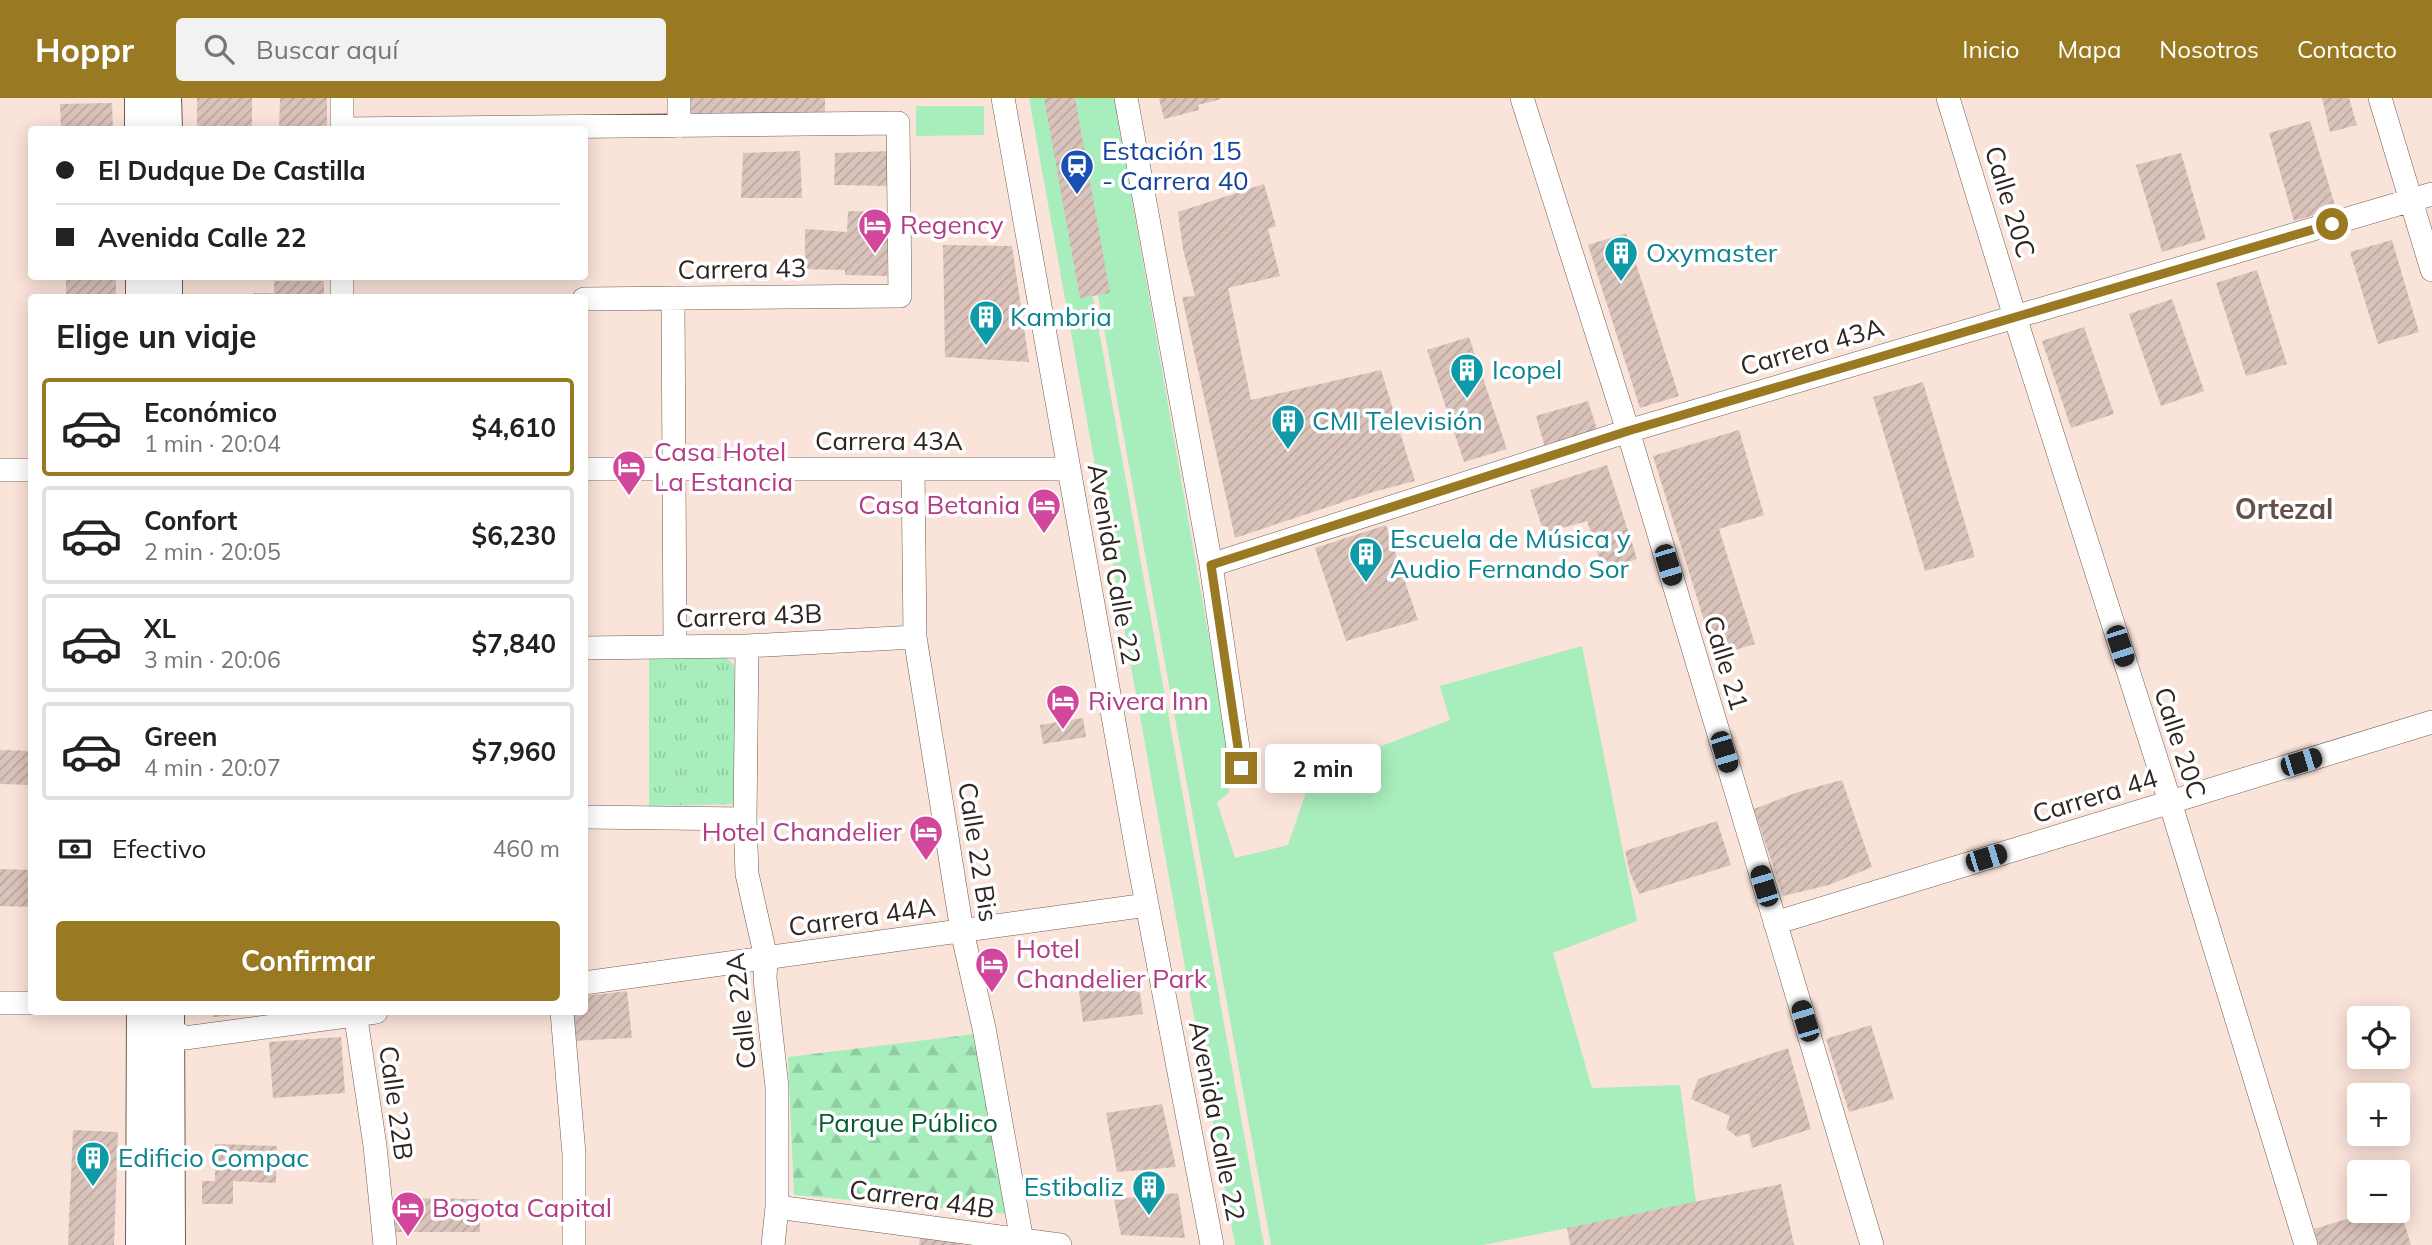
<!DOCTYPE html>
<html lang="es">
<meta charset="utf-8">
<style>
:root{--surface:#fff;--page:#f2f2f2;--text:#222;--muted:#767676;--line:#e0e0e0;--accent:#997922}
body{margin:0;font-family:Mulish,sans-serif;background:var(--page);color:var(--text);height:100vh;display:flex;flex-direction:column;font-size:26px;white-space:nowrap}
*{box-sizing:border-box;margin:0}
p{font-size:23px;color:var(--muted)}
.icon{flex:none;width:38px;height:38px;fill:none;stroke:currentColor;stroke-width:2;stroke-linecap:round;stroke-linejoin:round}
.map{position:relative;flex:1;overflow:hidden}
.drawer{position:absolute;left:28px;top:196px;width:560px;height:721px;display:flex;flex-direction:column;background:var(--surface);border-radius:7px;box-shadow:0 4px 18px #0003}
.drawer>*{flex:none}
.banner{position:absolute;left:28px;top:28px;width:560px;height:154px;border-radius:7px;box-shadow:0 4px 18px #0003;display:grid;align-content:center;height:154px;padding:0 28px;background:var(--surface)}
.fabs{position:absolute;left:2347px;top:908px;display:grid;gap:14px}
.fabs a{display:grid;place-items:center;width:63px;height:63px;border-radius:7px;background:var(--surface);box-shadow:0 4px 18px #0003;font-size:35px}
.end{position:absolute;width:32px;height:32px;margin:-16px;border:9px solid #997922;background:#fff;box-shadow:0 0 0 4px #fff}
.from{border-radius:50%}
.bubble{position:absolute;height:49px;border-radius:7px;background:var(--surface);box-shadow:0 4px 18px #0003;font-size:23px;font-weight:700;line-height:49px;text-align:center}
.car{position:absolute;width:21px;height:42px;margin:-21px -10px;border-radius:9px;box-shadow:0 0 5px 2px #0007;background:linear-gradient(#222 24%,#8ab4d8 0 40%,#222 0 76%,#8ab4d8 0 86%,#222 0)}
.banner b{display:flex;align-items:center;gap:24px;height:66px;font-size:26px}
.banner b+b{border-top:2px solid var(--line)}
.banner i{width:18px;height:18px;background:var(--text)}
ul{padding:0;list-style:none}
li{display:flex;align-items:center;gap:21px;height:98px;margin:0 14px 10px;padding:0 14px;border:4px solid var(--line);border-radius:7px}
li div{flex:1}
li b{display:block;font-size:26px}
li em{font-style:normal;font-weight:700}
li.on{border-color:var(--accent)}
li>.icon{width:63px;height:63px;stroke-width:1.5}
h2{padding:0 28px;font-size:32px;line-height:84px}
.pay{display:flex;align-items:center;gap:18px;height:77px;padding:0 28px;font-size:26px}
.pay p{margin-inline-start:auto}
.cta{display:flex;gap:14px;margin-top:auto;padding:14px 28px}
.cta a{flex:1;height:80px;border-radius:7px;background:var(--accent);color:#fff;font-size:28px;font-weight:700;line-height:80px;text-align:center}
header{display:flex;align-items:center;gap:42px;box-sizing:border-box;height:98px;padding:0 35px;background:var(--accent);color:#fff}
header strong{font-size:33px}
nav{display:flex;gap:38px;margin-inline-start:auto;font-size:24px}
.search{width:490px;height:63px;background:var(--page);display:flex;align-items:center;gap:18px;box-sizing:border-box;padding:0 24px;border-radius:7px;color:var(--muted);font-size:26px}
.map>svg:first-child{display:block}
.grass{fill:#a8edbc}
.forest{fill:url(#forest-firs)}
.park{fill:url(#park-tufts)}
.building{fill:url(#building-hatch)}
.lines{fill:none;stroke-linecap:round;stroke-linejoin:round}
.minor-casing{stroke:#705c54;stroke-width:24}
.major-casing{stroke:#705c54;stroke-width:32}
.minor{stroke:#fff;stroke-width:23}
.major{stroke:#fff;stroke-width:30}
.route{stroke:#997922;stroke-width:9}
.labels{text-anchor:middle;stroke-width:7;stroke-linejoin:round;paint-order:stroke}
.transit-label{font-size:26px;fill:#164399;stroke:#fff;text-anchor:start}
.street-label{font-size:26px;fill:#2e2622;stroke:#fff}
.hotel-label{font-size:26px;fill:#b23c85;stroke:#fff;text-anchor:start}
.culture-label{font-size:26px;fill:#0d838f;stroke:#fff;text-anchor:start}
.park-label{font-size:26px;fill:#035b2e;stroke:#fff}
.neighbourhood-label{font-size:28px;font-weight:bold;fill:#635048;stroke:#fff}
</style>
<header>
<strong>Hoppr</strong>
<div class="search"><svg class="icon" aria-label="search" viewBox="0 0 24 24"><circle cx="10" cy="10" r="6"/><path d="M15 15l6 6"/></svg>Buscar aquí</div>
<nav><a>Inicio</a><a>Mapa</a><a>Nosotros</a><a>Contacto</a></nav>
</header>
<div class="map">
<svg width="2432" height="1147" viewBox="0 0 2432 1147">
<defs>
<pattern id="forest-firs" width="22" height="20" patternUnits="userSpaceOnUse" patternTransform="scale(1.75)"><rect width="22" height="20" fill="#a8edbc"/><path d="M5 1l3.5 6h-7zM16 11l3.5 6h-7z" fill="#91cba1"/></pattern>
<pattern id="park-tufts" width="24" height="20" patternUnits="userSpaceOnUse" patternTransform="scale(1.75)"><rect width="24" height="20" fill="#a8edbc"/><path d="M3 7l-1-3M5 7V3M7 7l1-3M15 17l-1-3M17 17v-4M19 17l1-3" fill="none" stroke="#91cba1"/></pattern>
<pattern id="building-hatch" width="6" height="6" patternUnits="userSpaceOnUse" patternTransform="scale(1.75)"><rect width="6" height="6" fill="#dac3ba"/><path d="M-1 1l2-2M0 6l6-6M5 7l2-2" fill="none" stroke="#bba7a0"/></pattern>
</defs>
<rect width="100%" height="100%" fill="#fae3d9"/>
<!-- grass -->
<path class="grass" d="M1029,0h28l207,1147h-29z
M1062,0h52l119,676 -5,20 -11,8 18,56 53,-13 25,-73 137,-52 -10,-34 142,-40 55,275 -84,32 39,135 88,-3 16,117 -213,43h-212z
M916,8h68v29l-68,1z"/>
<!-- forest -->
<path class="forest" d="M975,936l32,180 -213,-19 -6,-138z"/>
<!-- park -->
<path class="park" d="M725,558l9,9 5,139 -90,2v-149z"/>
<!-- building -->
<path class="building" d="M197,0h55v32h-55z
M280,0h47v32h-48z
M686,0h139v16l-138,2z
M1044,0h31l35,195 -30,5z
M1159,0h61l1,1 -23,6 1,5 -35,9z
M2322,0h27l8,27 -27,7z
M112,5l1,27h-52l-1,-26z
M2310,23l26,88 -42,12 -25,-88z
M800,53l2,47h-61l2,-45z
M891,53l-1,35 -56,-1 1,-32z
M2181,55l25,86 -44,13 -26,-87z
M1264,86l12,42 -8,3 12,47 -52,12 23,112 130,-30 34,111 -42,11 -138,46 -53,-241 13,-1 -12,-47 -5,-37z
M848,113l40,1 -1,64 -42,-1v-5l-40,-1v-40l42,3z
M1626,135l53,163 -39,12 -52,-163z
M2392,142l27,92 -41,12 -28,-92z
M943,147l69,1 17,116 -84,-5z
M2257,172l30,94 -41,12 -30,-93z
M66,178h50v22h-50z
M274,183h50v17h-71v-5h21z
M2172,201l32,92 -43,15 -32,-92z
M2084,229l30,87 -43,14 -29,-87z
M1469,239l38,112 -43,13 -37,-112z
M1923,284l52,175 -50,14 -52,-174z
M1588,303l10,32 -53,15 -9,-32z
M1739,332l25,85 -45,14 36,115 -40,12 -62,-200z
M1607,367l30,94 -34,11 -16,-49 -43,12 -14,-43z
M1386,427l32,95 -72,21 -31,-93z
M1083,620l3,19 -43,7 -3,-19z
M0,652l32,1v34l-32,-1z
M1842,682l30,87 -43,18 -46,11 -29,-87 44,-17z
M1717,723l14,44 -92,29 -9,-21 -5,-22z
M0,771l32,1v37l-32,-1z
M1139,889l4,27 -60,8 -4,-31z
M627,893l5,47 -61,3 -2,-29h15v-16z
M213,914h39l1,2 -40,3z
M1871,927l23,74 -45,13 -23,-73z
M341,939l4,56 -72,5 -4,-56z
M1788,950l23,81 -59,19 -3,-15 -12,4 -11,-9 4,-12 -39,-17 7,-20z
M1162,1006l14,63 -59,5 -11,-59z
M73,1032l45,2 -4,113h-46z
M215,1046l62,2 -1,37 -43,-2v23h-31v-23h13z
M1781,1086l13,61h-224l-3,-17z
M1178,1095l7,45 -64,-3 -7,-36z
M393,1100l86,1 1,33h-84z
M2398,1104l13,43h-92l-5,-16 59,-18h25z
M920,1139l43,6v2h-44z"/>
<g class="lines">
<!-- minor casing -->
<g class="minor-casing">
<path id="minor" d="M342,0v32
M679,0v28
M1003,0l137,770 72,377
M1126,0l85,467 30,203
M1522,0l106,333 244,814
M1948,0l67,219 155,485 136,443
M2380,0l52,172
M342,31l556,-6 2,173 -316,3
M342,200v-22
M673,200l2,349
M584,371h484
M913,371l2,168 47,294 22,97 38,213
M0,372h32
M1211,467l417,-134 804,-237
M747,548l-2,173 2,55 19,84 -1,21 12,108v120l-4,38
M584,550l163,-2 168,-9
M584,719l161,2
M1775,825l657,-201
M584,885l563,-78
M0,905h32
M355,914l20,134 10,99
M562,914l12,142v91
M158,924l27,16 191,-26
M777,1109l283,38"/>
</g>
<!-- major casing -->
<g class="major-casing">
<path id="major" d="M140,0v32
M166,0l1,32
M141,178v22
M167,178v22
M169,914l1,233
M141,1147l1,-233"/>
</g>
<!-- minor -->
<use href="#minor" class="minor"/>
<!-- major -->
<use href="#major" class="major"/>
</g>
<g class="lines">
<!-- route -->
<path class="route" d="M1241,670l-30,-203 417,-134 704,-207"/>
</g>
<!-- icons -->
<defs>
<g id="station-pin" transform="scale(1.75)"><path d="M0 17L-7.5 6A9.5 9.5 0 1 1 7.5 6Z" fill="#1a4fb4" stroke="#fff"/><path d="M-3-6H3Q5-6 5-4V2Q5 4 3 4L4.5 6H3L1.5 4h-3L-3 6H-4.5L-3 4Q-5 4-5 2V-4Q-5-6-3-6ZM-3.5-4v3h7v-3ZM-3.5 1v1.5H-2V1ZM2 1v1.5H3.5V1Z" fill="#fff"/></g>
<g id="hotel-pin" transform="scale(1.75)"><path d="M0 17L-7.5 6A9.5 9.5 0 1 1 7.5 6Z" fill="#d1479c" stroke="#fff"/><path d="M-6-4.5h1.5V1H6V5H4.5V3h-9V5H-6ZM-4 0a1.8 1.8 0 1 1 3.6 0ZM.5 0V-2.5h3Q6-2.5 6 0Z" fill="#fff"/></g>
<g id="building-pin" transform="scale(1.75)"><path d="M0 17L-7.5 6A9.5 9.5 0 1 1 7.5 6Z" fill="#0f9aa8" stroke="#fff"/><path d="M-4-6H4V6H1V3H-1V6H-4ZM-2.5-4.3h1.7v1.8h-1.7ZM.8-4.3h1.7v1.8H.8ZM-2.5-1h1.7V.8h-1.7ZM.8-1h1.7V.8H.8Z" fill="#fff"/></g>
</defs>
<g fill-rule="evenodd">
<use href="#station-pin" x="1077" y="68"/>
<use href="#hotel-pin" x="875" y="127"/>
<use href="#building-pin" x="1621" y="155"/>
<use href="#building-pin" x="986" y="219"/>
<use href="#building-pin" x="1467" y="272"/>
<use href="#building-pin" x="1288" y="323"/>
<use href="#hotel-pin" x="629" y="369"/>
<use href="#hotel-pin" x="1044" y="407"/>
<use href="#building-pin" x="1366" y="456"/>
<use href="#hotel-pin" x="1063" y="603"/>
<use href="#hotel-pin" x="926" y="734"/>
<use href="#hotel-pin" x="992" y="866"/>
<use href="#building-pin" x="93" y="1060"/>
<use href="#building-pin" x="1149" y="1089"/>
<use href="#hotel-pin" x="408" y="1110"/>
</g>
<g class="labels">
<!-- transit labels -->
<g class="transit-label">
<text x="1102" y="62">Estación 15<tspan x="1102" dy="30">- Carrera 40</tspan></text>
</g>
<!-- street labels -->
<g class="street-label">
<text transform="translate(2010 104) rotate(73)" y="9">Calle 20C</text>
<text transform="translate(742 171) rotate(-1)" y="9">Carrera 43</text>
<text transform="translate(1812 249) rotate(-16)" y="9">Carrera 43A</text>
<text x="889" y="352">Carrera 43A</text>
<text transform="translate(1114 466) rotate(80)" y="9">Avenida Calle 22</text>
<text transform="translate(749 518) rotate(-2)" y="9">Carrera 43B</text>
<text transform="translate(1726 565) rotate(73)" y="9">Calle 21</text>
<text transform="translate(2180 645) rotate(72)" y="9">Calle 20C</text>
<text transform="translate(2095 698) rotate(-17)" y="9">Carrera 44</text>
<text transform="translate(978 754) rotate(81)" y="9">Calle 22 Bis</text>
<text transform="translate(862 819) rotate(-8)" y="9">Carrera 44A</text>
<text transform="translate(741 913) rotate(-96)" y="9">Calle 22A</text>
<text transform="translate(396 1005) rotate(82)" y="9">Calle 22B</text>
<text transform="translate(1217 1023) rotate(79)" y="9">Avenida Calle 22</text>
<text transform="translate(922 1101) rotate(8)" y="9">Carrera 44B</text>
</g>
<!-- hotel labels -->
<g class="hotel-label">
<text x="900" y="136">Regency</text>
<text x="654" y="363">Casa Hotel<tspan x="654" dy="30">La Estancia</tspan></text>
<text x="1020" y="416" text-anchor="end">Casa Betania</text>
<text x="1088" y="612">Rivera Inn</text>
<text x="902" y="743" text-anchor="end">Hotel Chandelier</text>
<text x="1016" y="860">Hotel<tspan x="1016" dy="30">Chandelier Park</tspan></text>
<text x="432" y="1119">Bogota Capital</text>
</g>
<!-- culture labels -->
<g class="culture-label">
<text x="1646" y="164">Oxymaster</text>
<text x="1010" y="228">Kambria</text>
<text x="1492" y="281">Icopel</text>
<text x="1312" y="332">CMI Televisión</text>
<text x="1390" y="450">Escuela de Música y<tspan x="1390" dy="30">Audio Fernando Sor</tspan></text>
<text x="118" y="1069">Edificio Compac</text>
<text x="1124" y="1098" text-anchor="end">Estibaliz</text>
</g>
<!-- park labels -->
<g class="park-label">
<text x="908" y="1034">Parque Público</text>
</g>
<!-- neighbourhood labels -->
<g class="neighbourhood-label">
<text x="2284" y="421">Ortezal</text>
</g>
</g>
</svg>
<div class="fabs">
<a><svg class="icon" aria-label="locate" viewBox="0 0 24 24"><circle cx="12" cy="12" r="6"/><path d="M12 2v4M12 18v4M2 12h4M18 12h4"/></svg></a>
<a>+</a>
<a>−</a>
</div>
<i class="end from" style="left:2332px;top:126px"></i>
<i class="end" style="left:1241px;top:670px"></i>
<div class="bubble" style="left:1265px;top:646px;width:116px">2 min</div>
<i class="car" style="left:1668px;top:467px;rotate:163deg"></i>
<i class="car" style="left:2120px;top:548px;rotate:162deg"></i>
<i class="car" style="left:1724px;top:654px;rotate:163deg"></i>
<i class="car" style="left:2301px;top:664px;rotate:73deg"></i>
<i class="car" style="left:1986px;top:760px;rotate:73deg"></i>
<i class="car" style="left:1764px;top:788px;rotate:343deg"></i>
<i class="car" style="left:1805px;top:923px;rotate:343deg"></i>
<div class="banner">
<b><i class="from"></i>El Dudque De Castilla</b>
<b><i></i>Avenida Calle 22</b>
</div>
<section class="drawer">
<h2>Elige un viaje</h2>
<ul>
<li class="on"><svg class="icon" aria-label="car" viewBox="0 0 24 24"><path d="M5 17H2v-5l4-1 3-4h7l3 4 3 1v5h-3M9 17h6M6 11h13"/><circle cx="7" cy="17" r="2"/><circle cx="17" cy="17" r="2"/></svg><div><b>Económico</b><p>1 min · 20:04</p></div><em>$4,610</em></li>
<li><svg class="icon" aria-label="car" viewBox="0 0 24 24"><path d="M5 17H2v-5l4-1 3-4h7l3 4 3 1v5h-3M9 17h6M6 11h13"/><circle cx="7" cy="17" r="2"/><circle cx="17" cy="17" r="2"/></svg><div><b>Confort</b><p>2 min · 20:05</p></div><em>$6,230</em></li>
<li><svg class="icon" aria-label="car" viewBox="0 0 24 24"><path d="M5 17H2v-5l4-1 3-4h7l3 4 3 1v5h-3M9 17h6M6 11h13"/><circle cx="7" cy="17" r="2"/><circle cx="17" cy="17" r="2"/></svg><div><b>XL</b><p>3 min · 20:06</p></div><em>$7,840</em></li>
<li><svg class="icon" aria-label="car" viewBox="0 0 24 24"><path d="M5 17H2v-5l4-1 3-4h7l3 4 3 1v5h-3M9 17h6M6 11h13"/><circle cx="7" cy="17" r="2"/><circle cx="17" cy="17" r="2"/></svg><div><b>Green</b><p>4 min · 20:07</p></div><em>$7,960</em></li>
</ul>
<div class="pay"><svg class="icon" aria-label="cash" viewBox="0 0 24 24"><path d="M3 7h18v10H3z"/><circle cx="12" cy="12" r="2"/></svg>Efectivo<p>460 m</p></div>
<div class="cta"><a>Confirmar</a></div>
</section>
</div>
